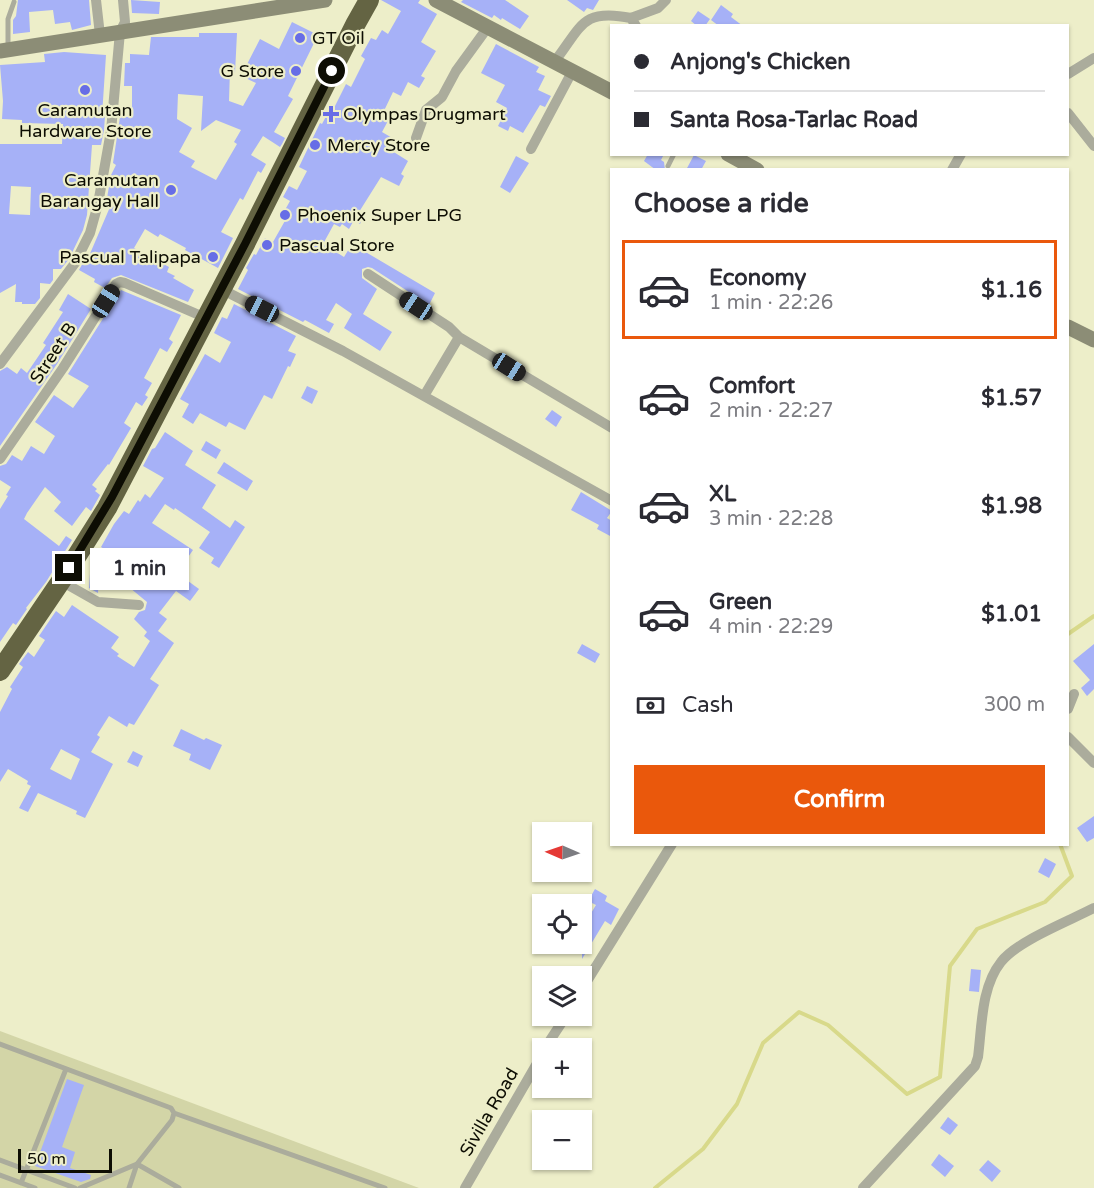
<!DOCTYPE html>
<meta charset="utf-8">
<style>
:root{--surface:#fff;--page:#f7f7f7;--text:#2b2b33;--muted:#7c7c81;--line:#e1e1e2;--accent:#ea580c}
body{margin:0;font-family:"Varela Round",sans-serif;background:var(--page);color:var(--text);height:100vh;display:flex;flex-direction:column;font-size:22px;white-space:nowrap}
*{box-sizing:border-box;margin:0}
p{font-size:20px;color:var(--muted)}
.icon{flex:none;width:33px;height:33px;fill:none;stroke:currentColor;stroke-width:2;stroke-linecap:round;stroke-linejoin:round}
.map{position:relative;flex:1;overflow:hidden}
.sheet{position:absolute;left:610px;top:168px;width:459px;height:678px;display:flex;flex-direction:column;background:var(--surface);border-radius:0px;box-shadow:0 2px 4px #0004}
.sheet>*{flex:none}
.guide{position:absolute;left:610px;top:24px;width:459px;height:132px;border-radius:0px;box-shadow:0 2px 4px #0004;display:grid;align-content:center;height:132px;padding:0 24px;background:var(--surface)}
.needle{width:39px;rotate:272deg}
.controls{position:absolute;left:532px;top:822px;display:grid;gap:12px}
.controls a{display:grid;place-items:center;width:60px;height:60px;border-radius:0px;background:var(--surface);box-shadow:0 2px 4px #0004;font-size:30px}
.scale{position:absolute;left:18px;bottom:15px;width:94px;box-sizing:border-box;padding-left:6px;border:3px solid #0d0d03;border-top:0;font-size:16px;line-height:21px;white-space:nowrap;color:#0d0d03;-webkit-text-stroke:4px #edeec9;paint-order:stroke}
.end{position:absolute;width:27px;height:27px;margin:-14px;border:8px solid #0d0d03;background:#fff;box-shadow:0 0 0 3px #fff}
.from{border-radius:50%}
.bubble{position:absolute;height:42px;border-radius:0px;background:var(--surface);box-shadow:0 2px 4px #0004;font-size:20px;font-weight:700;line-height:42px;text-align:center}
.car{position:absolute;width:18px;height:36px;margin:-18px -9px;border-radius:8px;box-shadow:0 0 4px 2px #0007;background:linear-gradient(#222 24%,#8ab4d8 0 40%,#222 0 76%,#8ab4d8 0 86%,#222 0)}
.guide b{display:flex;align-items:center;gap:21px;height:57px;font-size:22px}
.guide b+b{border-top:2px solid var(--line)}
.guide i{width:15px;height:15px;background:var(--text)}
ul{padding:0;list-style:none}
li{display:flex;align-items:center;gap:18px;height:99px;margin:0 12px 9px;padding:0 12px;border:3px solid transparent;border-radius:0px}
li div{flex:1}
li b{display:block;font-size:22px}
li em{font-style:normal;font-weight:700}
li.selected{border-color:var(--accent)}
li>.icon{width:54px;height:54px;stroke-width:1.5}
h2{padding:0 24px;font-size:27px;line-height:72px}
.pay{display:flex;align-items:center;gap:15px;height:66px;padding:0 24px;font-size:22px}
.pay p{margin-inline-start:auto}
.cta{display:flex;gap:12px;margin-top:auto;padding:12px 24px}
.cta a{flex:1;height:69px;border-radius:0px;background:var(--accent);color:#fff;font-size:24px;font-weight:700;line-height:69px;text-align:center}
.map>svg:first-child{display:block}
.green{fill:#d3d5a7}
.lines{fill:none;stroke-linecap:round;stroke-linejoin:round}
.stream{stroke:#d8d98a;stroke-width:4}
.building{fill:#a6b1f7;fill-rule:evenodd}
.lane{stroke:#abac9c;stroke-width:5}
.street{stroke:#abac9c;stroke-width:10}
.secondary{stroke:#8c8d76;stroke-width:15}
.highway{stroke:#646443;stroke-width:20}
.route{stroke:#0d0d03;stroke-width:8}
.poi-dot{fill:#676de6;stroke:#edeec9;stroke-width:2}
.labels{text-anchor:middle;stroke-width:4.5;stroke-linejoin:round;paint-order:stroke}
.poi-label{font-size:18px;fill:#0d0d03;stroke:#edeec9;text-anchor:start}
.street-label{font-size:18px;fill:#0d0d03;stroke:#edeec9}
</style>
<div class="map">
<svg width="1094" height="1188" viewBox="0 0 1094 1188">
<rect width="100%" height="100%" fill="#edeec9"/>
<!-- green -->
<path class="green" d="M0,1031l419,157h-419z"/>
<g class="lines">
<!-- stream -->
<path class="stream" d="M1068,634l26,-18
M655,1188l48,-39 34,-45 26,-61 36,-31 29,13 79,69 33,-17 10,-111 27,-37 68,-27 27,-26 -12,-32"/>
</g>
<!-- building -->
<path class="building" d="M18,0h71l2,25 -19,5 -2,-8 -15,2 -2,-14 -24,2 1,20 -17,2v-14l3,-4z
M131,0l29,2 -1,12 -27,-1z
M381,0h39l-2,3 19,11 -16,28 15,9 -15,25 4,2 -6,10 -11,-6 -7,14 -8,-4 -11,23 7,4 -7,13 12,7 -5,10 19,12 -7,13 3,2 -5,10 -18,-9 -22,35 5,3 -4,9 -6,-4 -5,9 -7,-5 -2,3 -6,-3 -11,20 21,13 8,-13 83,49 -6,12 -57,-37 -4,-1 -6,2v9l15,11 -14,25 29,18 -12,19 -36,-23 8,-14 -16,-11 -10,17 8,4 -5,9 -24,-13 -2,2 -65,-33 10,-19 -2,-2 8,-14 2,1 9,-17 8,4 13,-23 -5,-2 9,-16 -7,-4 6,-11 8,4 10,-19 -8,-4 21,-44 2,1 9,-17 3,1 12,-24 5,3 14,-28 -4,-3 10,-18 5,2 6,-10 6,4 13,-23z
M463,0h42l24,16 -9,13 -18,-11 -1,2 -7,-5 -2,3 -31,-16z
M567,0h32l-6,10 -6,-2 -3,4z
M721,5l12,9 -2,3 12,9h-24l-8,-6z
M698,11l12,8 -5,7h-8l-6,-5z
M292,22l26,13 -30,61 5,3 -19,33 11,6 -3,6 -2,3 -17,-11 -12,19 15,9 -5,9 -3,-2 -15,29 -3,-2 -19,34 12,6 -15,30 -33,-18 1,-2 -26,-14 -2,3 -13,-8 -11,19 35,19 -2,5 8,4 -2,2 21,12 -6,12 -67,-27 -9,3 -7,10 -11,-6 1,-3 -16,-9 10,-18v4l24,-56 -6,-2 4,-23 5,-10 -3,-2 7,-46h12v-31h-8l1,-23h5v-9l19,1 2,-18h48v-4h38l-2,40 -5,-3 -1,31 14,5 13,-23 -15,-7 19,-37 19,10zM178,94l25,2 -2,35 15,-11 25,10 -7,12 3,2 -21,36 -25,-13 4,-6 -16,-9 13,-24 -15,-9z
M496,44l43,23 -3,5 9,4 -7,14 13,6 -6,11 -5,-2 -17,28 -13,-7 -2,5 -10,-5 9,-18 -11,-6 9,-17 -24,-12z
M64,52l42,3 -4,61h3l-1,14 -3,15h-9l-5,70 -4,15 -14,29 -8,10h-8v11l-3,4 -10,-1v15l-5,6h-13v-2h-7l1,-18 -16,9v-149h62l1,-20 -41,-1v-3l-20,-1 1,-18 -3,-36 45,-3 -1,-8zM11,186l20,1 -1,28 -21,-1z
M648,154h16l-3,6 3,2 1,8h-9l-12,-9z
M694,155l12,6 -5,9h-15z
M516,156l13,7 -19,30 -10,-6z
M121,290l60,25 -12,24 4,3 -6,10 -7,-4 -16,30 8,5 -7,12 3,2 -6,9 -6,-4 -12,21 7,5 -22,37 -1,-1 -16,21 5,4 -2,2 5,4 -9,16 -5,-4 -14,19 -18,-15 7,-9 -16,-15 -18,26 -3,6 35,27 7,-10 6,4 -26,42 -20,26 1,1 -11,16 -3,-2 -13,19v-133l8,-13 -2,-1 5,-8 -11,-7v-14l6,-2 6,-9 10,6 9,-15 13,8 11,-18 -20,-14 19,-27 19,13 16,-22 -21,-12z
M68,294l23,15 -34,55 -57,82v-75l7,-4 10,7 4,-6 6,5 19,-28 -3,-2 20,-31 -4,-2z
M234,304l62,32 -8,15 8,3 -6,13 -2,-1 -16,33 -8,-4 -19,35 -16,-8 -3,5 -26,-14 -7,11 -11,-7 7,-13 -9,-5 25,-45 15,9 11,-21 -17,-9 8,-16 5,2z
M307,386l11,5 -6,13 -11,-6z
M552,410l10,7 -6,10 -11,-8z
M165,432l28,19 -8,14 31,20 -14,23 28,20 5,-8 10,7 -26,41 -8,-5 3,-5 -15,-10 11,-16 -35,-24 -1,2 -9,-6 -13,19 41,27 -16,23 22,16 -9,12 -14,-10 -17,22 8,6 -9,12 16,12 -24,36 9,6 -25,40 -5,-2 -2,4 -18,-11 -12,19 3,2 -9,15 22,12 -28,54 -9,-4 1,-3 -39,-18 -10,19 -9,-4 12,-22 -4,-2 1,-3 -20,-12 -8,13v-70l12,-23 -2,-2 13,-20 -4,-3 9,-12 6,5 11,-17 -6,-4 17,-25 8,6 8,-12 47,32 -8,11 8,6 -2,2 17,11 16,-26 -6,-5 3,-4 -13,-13 5,-7 6,-2 2,-8 -23,-19 -4,6 -21,-16 -1,20 -9,-5 2,-29 8,1v7l6,-8 -6,-5 5,-5 -3,-2 13,-23 10,-13 5,3 9,-14 2,2 5,-8 5,4 14,-20 -21,-12 9,-17 3,-1zM61,749l19,10 -9,21 -21,-11z
M206,441l15,9 -5,9 -15,-9z
M224,462l29,19 -6,10 -30,-18z
M581,492l31,19 -5,7 5,3v16l-15,-8 2,-4 -28,-15z
M582,644l18,10 -5,9 -18,-10z
M1094,644v45l-7,7 -6,-8 9,-8 -17,-19z
M181,729l23,11 2,-2 16,7 -12,25 -21,-10 2,-6 -18,-8z
M133,751l10,5 -5,11 -11,-5z
M1094,816v22l-7,4 -10,-14z
M1045,858l11,6 -7,14 -11,-6z
M595,889l12,7 -2,5 14,8 -8,16 -6,-4 -23,38v-31l14,-23 -8,-4z
M971,969l10,1 -2,22 -10,-1z
M67,1079l17,6 -22,62 13,5 -5,16 21,7 -1,4 -9,3 -46,-16z
M948,1117l10,8 -8,10 -10,-7z
M939,1154l15,12 -9,11 -14,-12z
M988,1160l13,11 -9,11 -13,-12z"/>
<g class="lines">
<!-- lane -->
<path class="lane" d="M8,48v-29l6,-17
M668,166l6,-12
M0,1044l171,64 3,5 -2,7 -35,44 -57,24
M174,1113l211,75
M0,1160l75,28
M0,1175l35,13
M21,1183l45,-114
M129,1188l8,-24 42,24"/>
<!-- street -->
<path class="street" d="M96,0l4,35
M631,18l27,-10 8,-8
M555,61c27,-35 27,-53 76,-43l5,8
M1068,74l26,-16
M1068,113l26,33
M416,138l10,-28 16,-13 14,-26 32,-44
M531,149l42,-79
M952,170l9,-16
M368,274l81,53 10,10 -35,59
M221,289l122,62 269,150
M459,337l153,91
M0,364l75,-101 15,-30 8,-29 13,-73 9,-99 5,-10 -2,-22
M0,459l63,-91 53,-84 4,-2 5,1 81,35
M61,581l37,21 41,3
M1068,709l6,-15
M1068,737l26,26
M582,989l90,-145
M545,1048l21,-32
M465,1188l78,-135
M863,1188l112,-122 3,-9c4,-31 3,-70 23,-95 16,-21 68,-41 93,-54"/>
<!-- secondary -->
<path class="secondary" d="M436,0l176,92
M0,51l325,-51
M728,154l29,16
M1068,327l26,13"/>
<!-- highway -->
<path class="highway" d="M0,671l61,-90 46,-73 138,-264 110,-219 14,-25"/>
</g>
<g class="lines">
<!-- route -->
<path class="route" d="M69,568l43,-71 133,-253 87,-173"/>
</g>
<!-- markers -->
<g class="poi-dot">
<circle cx="300" cy="38" r="6"/>
<circle cx="296" cy="71" r="6"/>
<circle cx="85" cy="90" r="6"/>
<path d="M328 105h6v6h6v6h-6v6h-6v-6h-6v-6h6z"/>
<circle cx="315" cy="145" r="6"/>
<circle cx="171" cy="190" r="6"/>
<circle cx="285" cy="215" r="6"/>
<circle cx="267" cy="245" r="6"/>
<circle cx="213" cy="257" r="6"/>
</g>
<g class="labels">
<!-- poi labels -->
<g class="poi-label">
<text x="312" y="44">GT Oil</text>
<text x="284" y="77" text-anchor="end">G Store</text>
<text x="85" y="116" text-anchor="middle">Caramutan<tspan x="85" dy="21">Hardware Store</tspan></text>
<text x="343" y="120">Olympas Drugmart</text>
<text x="327" y="151">Mercy Store</text>
<text x="159" y="186" text-anchor="end">Caramutan<tspan x="159" dy="21">Barangay Hall</tspan></text>
<text x="297" y="221">Phoenix Super LPG</text>
<text x="279" y="251">Pascual Store</text>
<text x="201" y="263" text-anchor="end">Pascual Talipapa</text>
</g>
<!-- street labels -->
<g class="street-label">
<text transform="translate(53 353) rotate(-57)" y="6">Street B</text>
<text transform="translate(489 1112) rotate(-60)" y="6">Sivilla Road</text>
</g>
</g>
</svg>
<div class="controls">
<a><svg class="needle" viewBox="-14 -14 28 28"><path d="M0-13l5 13h-10z" fill="#e53935"/><path d="M0 13l5-13h-10z" fill="#7c7c81"/></svg></a>
<a><svg class="icon" aria-label="locate" viewBox="0 0 24 24"><circle cx="12" cy="12" r="6"/><path d="M12 2v4M12 18v4M2 12h4M18 12h4"/></svg></a>
<a><svg class="icon" aria-label="layers" viewBox="0 0 24 24"><path d="M12 4l9 5-9 5-9-5zM3 14l9 5 9-5"/></svg></a>
<a>+</a>
<a>−</a>
</div>
<div class="scale">50 m</div>
<i class="end from" style="left:332px;top:71px"></i>
<i class="end" style="left:69px;top:568px"></i>
<div class="bubble" style="left:90px;top:548px;width:99px">1 min</div>
<i class="car" style="left:106px;top:301px;rotate:32deg"></i>
<i class="car" style="left:416px;top:306px;rotate:303deg"></i>
<i class="car" style="left:262px;top:309px;rotate:297deg"></i>
<i class="car" style="left:509px;top:367px;rotate:122deg"></i>
<div class="guide">
<b><i class="from"></i>Anjong's Chicken</b>
<b><i></i>Santa Rosa-Tarlac Road</b>
</div>
<section class="sheet">
<h2>Choose a ride</h2>
<ul>
<li class="selected"><svg class="icon" aria-label="car" viewBox="0 0 24 24"><path d="M5 17H2v-5l4-1 3-4h7l3 4 3 1v5h-3M9 17h6M6 11h13"/><circle cx="7" cy="17" r="2"/><circle cx="17" cy="17" r="2"/></svg><div><b>Economy</b><p>1 min · 22:26</p></div><em>$1.16</em></li>
<li><svg class="icon" aria-label="car" viewBox="0 0 24 24"><path d="M5 17H2v-5l4-1 3-4h7l3 4 3 1v5h-3M9 17h6M6 11h13"/><circle cx="7" cy="17" r="2"/><circle cx="17" cy="17" r="2"/></svg><div><b>Comfort</b><p>2 min · 22:27</p></div><em>$1.57</em></li>
<li><svg class="icon" aria-label="car" viewBox="0 0 24 24"><path d="M5 17H2v-5l4-1 3-4h7l3 4 3 1v5h-3M9 17h6M6 11h13"/><circle cx="7" cy="17" r="2"/><circle cx="17" cy="17" r="2"/></svg><div><b>XL</b><p>3 min · 22:28</p></div><em>$1.98</em></li>
<li><svg class="icon" aria-label="car" viewBox="0 0 24 24"><path d="M5 17H2v-5l4-1 3-4h7l3 4 3 1v5h-3M9 17h6M6 11h13"/><circle cx="7" cy="17" r="2"/><circle cx="17" cy="17" r="2"/></svg><div><b>Green</b><p>4 min · 22:29</p></div><em>$1.01</em></li>
</ul>
<div class="pay"><svg class="icon" aria-label="cash" viewBox="0 0 24 24"><path d="M3 7h18v10H3z"/><circle cx="12" cy="12" r="2"/></svg>Cash<p>300 m</p></div>
<div class="cta"><a>Confirm</a></div>
</section>
</div>
